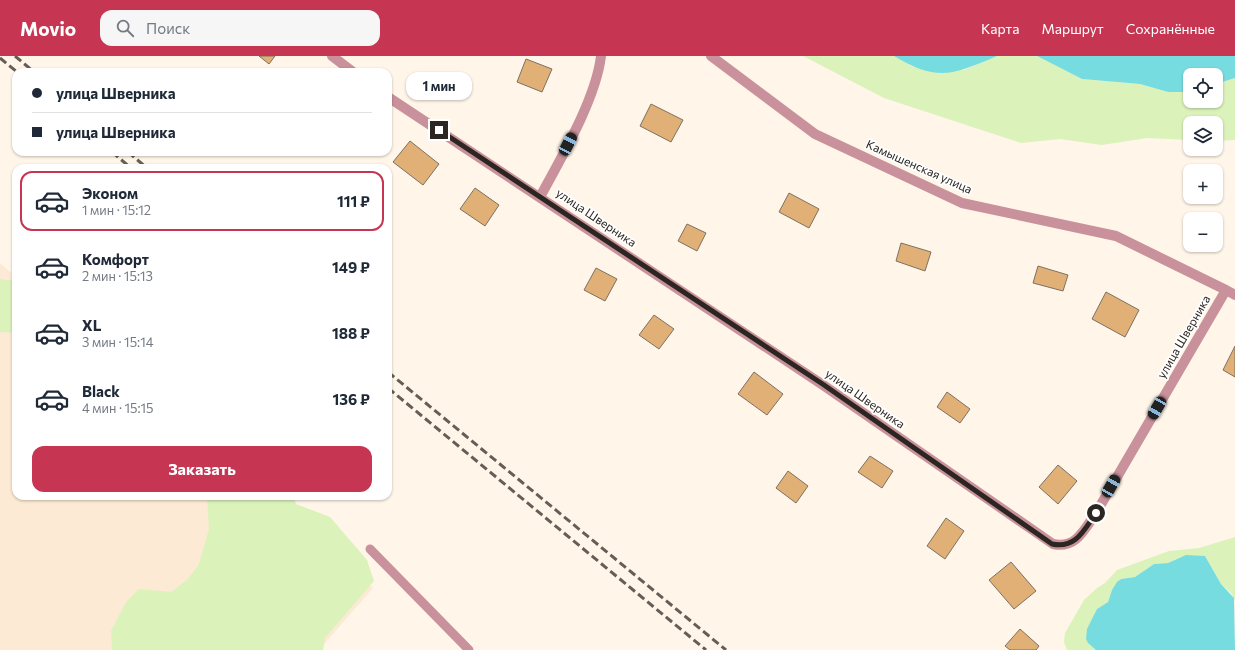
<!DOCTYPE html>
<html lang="ru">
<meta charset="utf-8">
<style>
:root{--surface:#fff;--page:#f6f6f7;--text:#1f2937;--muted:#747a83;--line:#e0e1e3;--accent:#c63653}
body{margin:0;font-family:Commissioner,sans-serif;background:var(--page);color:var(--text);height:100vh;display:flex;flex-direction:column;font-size:15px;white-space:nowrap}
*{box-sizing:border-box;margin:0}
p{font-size:13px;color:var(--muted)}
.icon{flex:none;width:22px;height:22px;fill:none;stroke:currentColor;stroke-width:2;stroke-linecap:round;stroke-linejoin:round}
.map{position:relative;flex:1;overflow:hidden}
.side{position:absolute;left:12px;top:108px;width:380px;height:336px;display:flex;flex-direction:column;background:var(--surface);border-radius:12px;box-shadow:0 1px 3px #0004}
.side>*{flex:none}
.banner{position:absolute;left:12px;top:12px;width:380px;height:88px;border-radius:12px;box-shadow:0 1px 3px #0004;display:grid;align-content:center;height:88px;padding:0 20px;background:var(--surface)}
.buttons{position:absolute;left:1183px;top:12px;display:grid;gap:8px}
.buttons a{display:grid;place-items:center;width:40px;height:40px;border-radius:8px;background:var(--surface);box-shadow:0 1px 3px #0004;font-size:20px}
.end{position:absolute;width:18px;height:18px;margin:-9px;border:5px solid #2b2621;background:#fff;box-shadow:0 0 0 2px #fff}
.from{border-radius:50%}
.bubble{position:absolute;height:28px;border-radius:12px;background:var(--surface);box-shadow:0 1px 3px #0004;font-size:13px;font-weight:700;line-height:28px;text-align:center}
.car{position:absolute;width:12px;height:24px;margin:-12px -6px;border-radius:5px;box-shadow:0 0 3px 1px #0007;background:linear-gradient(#222 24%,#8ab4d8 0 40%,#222 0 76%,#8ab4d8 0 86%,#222 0)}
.banner b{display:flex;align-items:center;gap:14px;height:38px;font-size:15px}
.banner b+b{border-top:1px solid var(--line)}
.banner i{width:10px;height:10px;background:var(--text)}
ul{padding:7px 0 0;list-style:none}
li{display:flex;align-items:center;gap:12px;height:60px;margin:0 8px 6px;padding:0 12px;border:2px solid transparent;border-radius:12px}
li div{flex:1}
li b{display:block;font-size:15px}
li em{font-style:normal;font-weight:700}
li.on{border-color:var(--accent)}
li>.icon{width:36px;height:36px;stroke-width:1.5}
.action{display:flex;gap:8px;margin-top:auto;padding:8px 20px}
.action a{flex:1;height:46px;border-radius:12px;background:var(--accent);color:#fff;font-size:16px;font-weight:700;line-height:46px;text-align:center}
header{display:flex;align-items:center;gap:24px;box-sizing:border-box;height:56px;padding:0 20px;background:var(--accent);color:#fff}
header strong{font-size:19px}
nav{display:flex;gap:22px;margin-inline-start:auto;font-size:14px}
.search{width:280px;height:36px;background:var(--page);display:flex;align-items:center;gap:10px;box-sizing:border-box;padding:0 14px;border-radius:12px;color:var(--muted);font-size:15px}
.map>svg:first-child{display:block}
.built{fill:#fcead5}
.green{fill:#dbf2bb}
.water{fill:#77dce0}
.building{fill:#e1b076;stroke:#7c7164}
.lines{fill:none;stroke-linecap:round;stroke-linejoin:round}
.lane{stroke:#c9919b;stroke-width:9}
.street{stroke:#c9919b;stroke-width:10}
.rail{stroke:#645e57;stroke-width:3;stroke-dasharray:8 4;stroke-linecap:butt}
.route{stroke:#2b2621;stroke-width:5}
.labels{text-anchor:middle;stroke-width:3.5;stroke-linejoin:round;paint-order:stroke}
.street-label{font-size:12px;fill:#2b2621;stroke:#fff}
</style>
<header>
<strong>Movio</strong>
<div class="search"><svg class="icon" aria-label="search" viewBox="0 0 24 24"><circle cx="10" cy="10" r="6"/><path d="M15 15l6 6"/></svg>Поиск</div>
<nav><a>Карта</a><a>Маршрут</a><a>Сохранённые</a></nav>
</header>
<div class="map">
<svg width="1235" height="594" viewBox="0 0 1235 594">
<rect width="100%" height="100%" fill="#fff5e9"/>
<!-- built -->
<path class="built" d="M0,207l16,14v219h252l105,92 -54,62h-319z"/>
<!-- green -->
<path class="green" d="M803,0h91l19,11 51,3 33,-14h40l45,23 58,5 28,8h22v9h26v-17l19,-6v62l-19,1v-18h-26v17l-43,-2 -45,7 -42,-6 -39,4 -137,-45z
M0,223l16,2v52l-16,-1z
M207,440h86l3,8 34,13 37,43 7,21 -49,57 -2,12h-211l-1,-19 15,-29 13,-13 32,3 17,-13 11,-15 10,-35z
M1235,481v63l-4,-7 -10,-9 -16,-28 -24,1 -13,6 -14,1 -19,13 -14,2 -9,11 -4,12 -11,7 -11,30 10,11h-29l-3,-8 1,-9 19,-33 13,-12 8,-5 12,-13 52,-19 30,-3z"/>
<!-- water -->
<path class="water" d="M894,0h103c-44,19 -60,26 -103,0z
M1037,0h198v22l-19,6v-9h-26v17h-22l-28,-8 -58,-5z
M1186,499l19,1 16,28 13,14 1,52h-139l-8,-7 -2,-4 1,-10 10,-20 11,-7 4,-12 5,-8 4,-3 14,-2 19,-13 14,-1z"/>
<!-- building -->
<path class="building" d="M259,0h16l-6,8z
M526,3l26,10 -10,23 -25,-10z
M651,48l32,16 -12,22 -31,-16z
M410,85l29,23 -16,21 -30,-23z
M475,132l24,17 -14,21 -25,-17z
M789,137l30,16 -10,19 -30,-16z
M687,168l19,9 -9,18 -19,-10z
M901,187l30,9 -6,19 -29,-10z
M1038,210l30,9 -5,16 -30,-8z
M596,212l21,11 -12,22 -21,-11z
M1106,236l33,18 -14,27 -33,-18z
M654,259l20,14 -15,20 -20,-14z
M1235,290v31l-12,-7z
M754,316l29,22 -16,21 -29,-21z
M947,336l23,17 -10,14 -23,-16z
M870,400l23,15 -11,17 -24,-16z
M1058,409l19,16 -19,23 -19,-17z
M788,415l20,15 -12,17 -20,-15z
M946,462l18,13 -19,28 -18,-13z
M1011,506l25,29 -22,18 -25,-29z
M1020,573l19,17 -3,4h-26l-5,-4z"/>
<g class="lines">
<!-- lane -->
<path class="lane" d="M370,493l99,101"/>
<!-- street -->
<path class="street" d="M332,0l21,16
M711,0l104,78 147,69 154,33 110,54
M388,41l435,288 230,159c23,5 31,-14 43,-31l130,-223 9,5
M540,141c21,-39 56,-98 61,-141"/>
<!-- rail -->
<path class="rail" d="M15,0l19,16
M0,2l17,14
M112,96l19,16
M128,96l19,16
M388,316l338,278
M388,332l318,262"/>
</g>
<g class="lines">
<!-- route -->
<path class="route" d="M439,74l385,255 228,159c24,5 32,-14 44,-31"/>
</g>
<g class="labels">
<!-- street labels -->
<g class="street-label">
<text transform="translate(919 111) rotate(24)" y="4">Камышенская улица</text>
<text transform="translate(596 162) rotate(34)" y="4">улица Шверника</text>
<text transform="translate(1184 281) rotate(-60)" y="4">улица Шверника</text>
<text transform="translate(865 343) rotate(35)" y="4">улица Шверника</text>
</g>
</g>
</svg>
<div class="buttons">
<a><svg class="icon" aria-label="locate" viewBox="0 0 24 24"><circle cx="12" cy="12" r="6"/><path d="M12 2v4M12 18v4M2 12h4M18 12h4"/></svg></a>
<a><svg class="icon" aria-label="layers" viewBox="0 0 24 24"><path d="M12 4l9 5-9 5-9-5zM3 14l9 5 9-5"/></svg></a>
<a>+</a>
<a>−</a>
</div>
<i class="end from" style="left:1096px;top:457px"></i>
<i class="end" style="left:439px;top:74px"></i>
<div class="bubble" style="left:406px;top:16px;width:66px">1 мин</div>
<i class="car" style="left:568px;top:88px;rotate:27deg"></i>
<i class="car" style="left:1157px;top:352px;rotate:210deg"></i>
<i class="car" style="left:1111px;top:430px;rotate:30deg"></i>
<div class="banner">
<b><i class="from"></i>улица Шверника</b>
<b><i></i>улица Шверника</b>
</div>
<section class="side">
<ul>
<li class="on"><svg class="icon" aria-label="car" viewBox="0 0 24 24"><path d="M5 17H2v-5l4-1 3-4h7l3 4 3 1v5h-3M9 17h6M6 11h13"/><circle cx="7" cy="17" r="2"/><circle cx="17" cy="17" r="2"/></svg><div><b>Эконом</b><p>1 мин · 15:12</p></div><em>111 ₽</em></li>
<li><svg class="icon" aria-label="car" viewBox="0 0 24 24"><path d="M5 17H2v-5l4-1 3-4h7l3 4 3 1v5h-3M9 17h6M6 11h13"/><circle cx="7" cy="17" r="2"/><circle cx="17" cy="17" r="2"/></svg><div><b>Комфорт</b><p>2 мин · 15:13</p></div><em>149 ₽</em></li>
<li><svg class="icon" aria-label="car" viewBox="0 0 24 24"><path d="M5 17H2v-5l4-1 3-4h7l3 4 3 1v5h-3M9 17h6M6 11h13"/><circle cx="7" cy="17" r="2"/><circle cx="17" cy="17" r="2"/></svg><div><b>XL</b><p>3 мин · 15:14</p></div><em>188 ₽</em></li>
<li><svg class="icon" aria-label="car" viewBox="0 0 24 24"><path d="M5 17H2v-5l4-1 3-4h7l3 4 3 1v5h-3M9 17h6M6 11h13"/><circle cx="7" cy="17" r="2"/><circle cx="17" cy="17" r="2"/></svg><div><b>Black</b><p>4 мин · 15:15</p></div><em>136 ₽</em></li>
</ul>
<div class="action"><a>Заказать</a></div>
</section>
</div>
